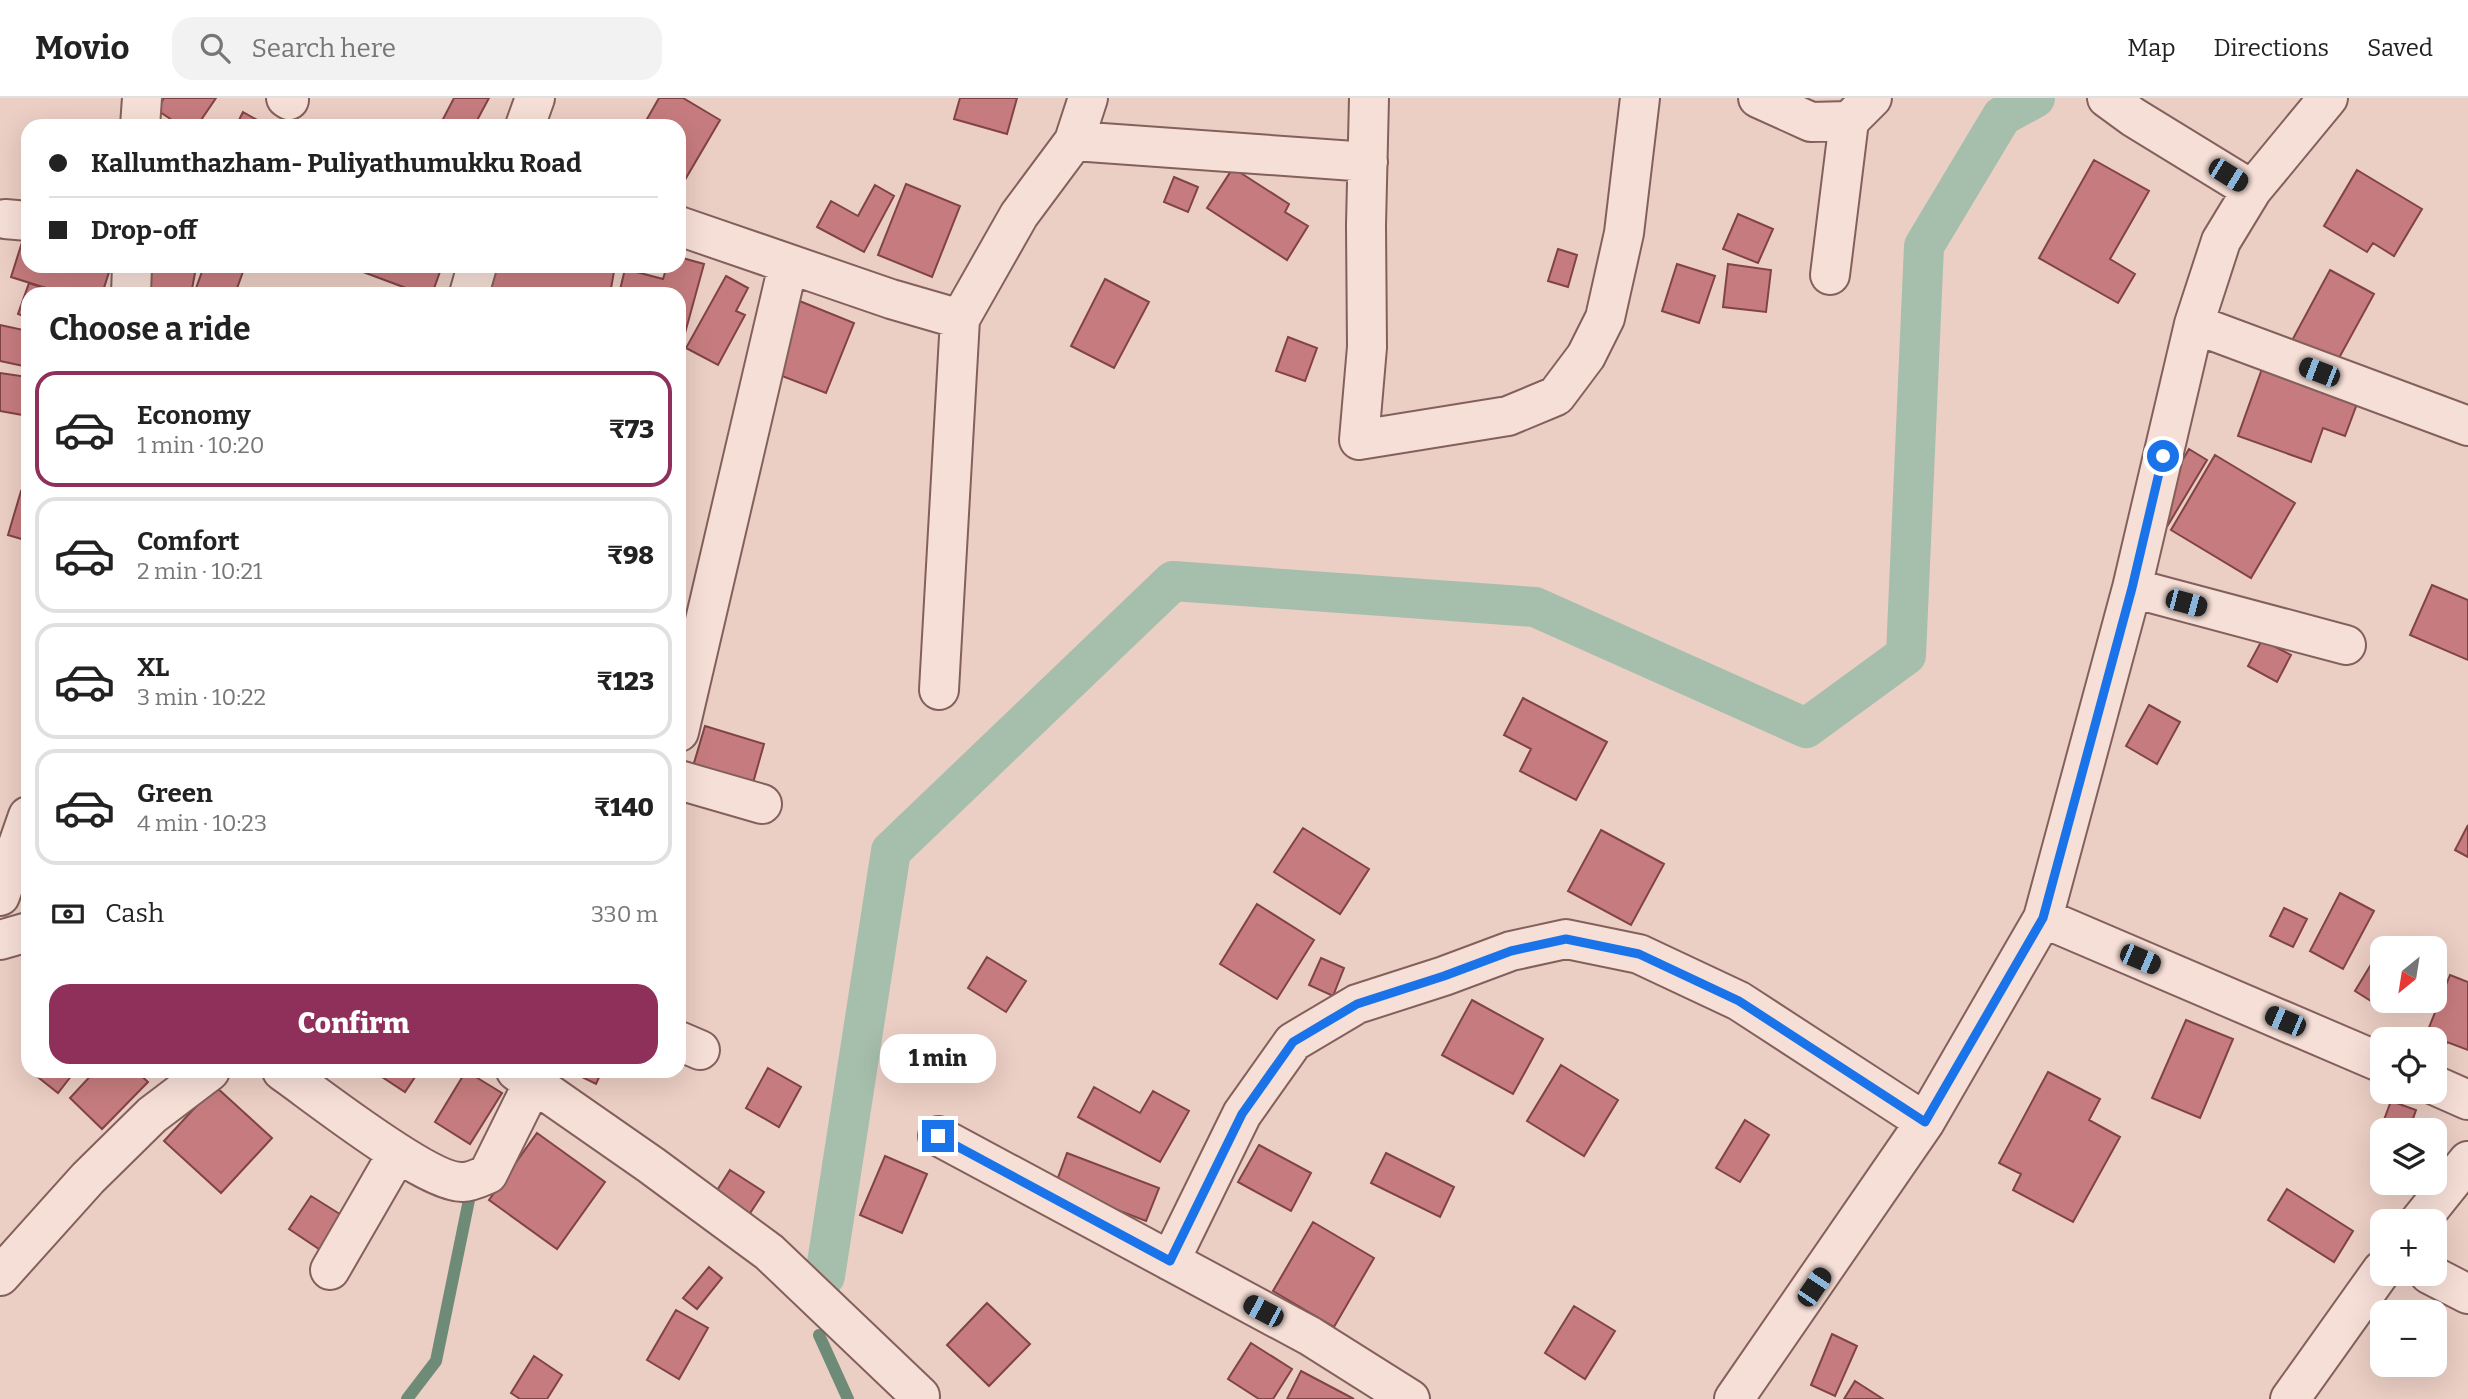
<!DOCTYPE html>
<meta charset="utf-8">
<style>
:root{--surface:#fff;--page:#f2f2f2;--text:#222;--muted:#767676;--line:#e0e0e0;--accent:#8e305a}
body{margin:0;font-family:Bitter,serif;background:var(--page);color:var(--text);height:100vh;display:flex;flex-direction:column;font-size:26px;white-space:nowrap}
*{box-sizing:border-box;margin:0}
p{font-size:23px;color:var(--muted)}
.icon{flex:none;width:38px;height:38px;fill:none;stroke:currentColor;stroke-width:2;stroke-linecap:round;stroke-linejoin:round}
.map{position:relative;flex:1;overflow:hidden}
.sheet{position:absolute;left:21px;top:189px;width:665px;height:791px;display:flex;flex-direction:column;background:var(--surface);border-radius:21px;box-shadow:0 7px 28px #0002}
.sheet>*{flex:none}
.top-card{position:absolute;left:21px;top:21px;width:665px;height:154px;border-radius:21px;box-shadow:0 7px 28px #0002;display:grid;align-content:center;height:154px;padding:0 28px;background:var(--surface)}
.needle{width:46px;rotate:210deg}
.fabs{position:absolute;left:2370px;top:838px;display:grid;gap:14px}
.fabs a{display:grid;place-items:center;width:77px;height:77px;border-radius:14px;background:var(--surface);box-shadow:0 7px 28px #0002;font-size:35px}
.end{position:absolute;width:32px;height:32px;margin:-16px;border:9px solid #1a73e8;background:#fff;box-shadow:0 0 0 4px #fff}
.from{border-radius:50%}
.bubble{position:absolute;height:49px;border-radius:21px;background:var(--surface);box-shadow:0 7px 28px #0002;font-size:23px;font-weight:800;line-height:49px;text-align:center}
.car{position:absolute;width:21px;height:42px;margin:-21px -10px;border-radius:9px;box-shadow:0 0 5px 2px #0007;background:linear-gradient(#222 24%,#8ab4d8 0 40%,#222 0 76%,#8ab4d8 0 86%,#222 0)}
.top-card b{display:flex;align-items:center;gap:24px;height:66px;font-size:26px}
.top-card b+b{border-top:2px solid var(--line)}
.top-card i{width:18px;height:18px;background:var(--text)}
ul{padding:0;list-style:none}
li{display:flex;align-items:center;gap:21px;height:116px;margin:0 14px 10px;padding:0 14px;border:4px solid var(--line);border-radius:21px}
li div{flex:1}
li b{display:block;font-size:26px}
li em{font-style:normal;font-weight:800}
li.active{border-color:var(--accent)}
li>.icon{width:63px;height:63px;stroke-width:1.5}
h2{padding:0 28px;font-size:32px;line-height:84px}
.pay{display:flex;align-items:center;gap:18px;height:77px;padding:0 28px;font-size:26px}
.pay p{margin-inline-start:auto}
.primary-button{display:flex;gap:14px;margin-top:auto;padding:14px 28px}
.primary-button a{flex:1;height:80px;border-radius:21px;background:var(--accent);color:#fff;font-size:28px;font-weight:800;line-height:80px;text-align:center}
header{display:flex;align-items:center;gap:42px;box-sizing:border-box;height:98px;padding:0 35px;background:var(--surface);border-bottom:2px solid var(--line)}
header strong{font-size:33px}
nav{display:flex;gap:38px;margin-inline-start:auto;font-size:24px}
.search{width:490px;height:63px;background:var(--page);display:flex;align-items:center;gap:18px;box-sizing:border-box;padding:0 24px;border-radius:21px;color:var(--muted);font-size:26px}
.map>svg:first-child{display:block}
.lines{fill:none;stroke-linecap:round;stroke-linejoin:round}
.stream{stroke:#6d8b77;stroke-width:12}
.canal{stroke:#a6beac;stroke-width:40}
.building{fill:#c67c7e;stroke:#814346;stroke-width:2}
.minor-casing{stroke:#84605c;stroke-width:42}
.minor{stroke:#f6dfd7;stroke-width:38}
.route{stroke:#1a73e8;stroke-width:9}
</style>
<header>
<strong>Movio</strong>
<div class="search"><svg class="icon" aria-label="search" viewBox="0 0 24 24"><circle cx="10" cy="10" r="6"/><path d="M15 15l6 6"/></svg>Search here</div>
<nav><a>Map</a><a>Directions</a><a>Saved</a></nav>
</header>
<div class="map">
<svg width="2468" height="1301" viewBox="0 0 2468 1301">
<rect width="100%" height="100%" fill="#ebcec4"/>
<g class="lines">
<!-- stream -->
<path class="stream" d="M819,1237l29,64
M407,1301l29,-38 34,-166"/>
<!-- canal -->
<path class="canal" d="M825,1178l66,-425 282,-270 362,26 271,121 100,-73 18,-409 78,-130 33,-18"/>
</g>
<!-- building -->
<path class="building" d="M164,0h52l-19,28h-16l-24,-16z
M454,0h35l-15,28h-23l-9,-5z
M659,0h24l37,22 -41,70v-64h-36z
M960,0h57l-10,36 -53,-15z
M243,14l25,14h-32z
M2094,62l55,31 -39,68 25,15 -17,29 -79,-45z
M1233,70l56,36 -4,8 23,14 -21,34 -80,-52z
M2357,72l65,39 -28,47 -21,-13 -6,9 -43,-26z
M1174,79l24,10 -10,25 -24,-10z
M906,86l54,22 -28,71 -54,-22z
M875,87l19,11 -30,56 -47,-25 14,-26 27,15z
M1738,116l35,15 -15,34 -35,-14z
M24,138l4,1v29h83l-9,28h-37l-54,-17z
M1558,151l19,6 -9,32 -20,-6z
M679,159l25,7 -25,91v-61h-60l6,-25 38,10 4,-13h12z
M1677,166l38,12 -16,47 -37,-12z
M1728,166l43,6 -5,42 -43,-5z
M146,168l50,2 -5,26h-51z
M204,168h41l-10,28h-41z
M347,168h95l-10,28h-10z
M493,168h122l-5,28h-121z
M2330,172l44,24 -41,75 -44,-23z
M726,178l22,12 -12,23 9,4 -27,50 -32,-17z
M1105,181l44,23 -35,66 -43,-22z
M29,185l33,11h-34v24l-10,-4z
M797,202l57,23 -28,70 -57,-22z
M0,227l28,6v36l-28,-6z
M1288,239l29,11 -12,33 -29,-10z
M2263,268l95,35 -13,35 -22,-8 -12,34 -73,-26z
M0,275l28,4v39l-28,-5z
M2189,351l18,11 -39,65 -17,-11z
M27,355h1v39h-5z
M2215,357l80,48 -44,75 -80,-48z
M21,393l7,3v47l-20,-6z
M2432,487l36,15v60l-58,-25z
M2262,542l29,15 -14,27 -29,-16z
M1523,600l84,44 -31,58 -56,-29 11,-22 -27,-14z
M2149,607l31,17 -23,42 -31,-18z
M705,628l59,18 -13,46 -60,-17z
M2468,727v32l-13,-7z
M1303,730l66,41 -29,45 -66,-42z
M1601,732l63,34 -33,61 -63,-34z
M2340,795l34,18 -31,58 -33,-18z
M1257,806l57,36 -37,59 -57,-35z
M2284,810l23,11 -14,28 -23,-11z
M2381,850l1,53 -3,5 -24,-15z
M987,859l39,24 -20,31 -38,-24z
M1321,860l23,10 -11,28 -24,-11z
M2450,877l18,7v68l-21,-8 -10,24 -3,-1v-25h-10z
M1472,902l71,39 -30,55 -71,-39z
M2186,922l47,19 -33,79 -48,-20z
M1561,967l57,35 -34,56 -57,-35z
M768,970l33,19 -22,40 -33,-19z
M36,973h39l-17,22 -24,-19z
M95,973h41l12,11 -46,47 -32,-31z
M373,973h46l-14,21z
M466,973l36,22 -32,51 -35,-22z
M570,973h32l-6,13z
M2048,974l52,27 -11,21 31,17 -47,85 -60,-32 8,-16 -22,-11z
M215,988l57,52 -51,55 -57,-52z
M1094,989l46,26 13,-22 36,20 -29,51 -82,-45z
M2391,1003l25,9 -7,20h-27v16l-7,-2z
M1745,1022l24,15 -29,47 -24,-14z
M537,1035l68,49 -48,67 -68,-49z
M1259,1047l52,28 -20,38 -53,-29z
M1067,1055l92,35 -13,33 -91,-35z
M1386,1055l68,34 -14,30 -69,-34z
M885,1058l42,18 -25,59 -42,-18z
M730,1072l34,22 -21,32 -34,-21z
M2287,1091l66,42 -19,31 -66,-42z
M311,1098l32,20 -21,35 -33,-22z
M1313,1124l61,36 -40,69 -61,-36z
M709,1169l13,11 -25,31 -14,-11z
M987,1205l43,41 -41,42 -42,-41z
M1574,1208l41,25 -30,48 -40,-26z
M676,1212l32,18 -29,51 -32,-19z
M1832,1236l25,12 -22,50 -24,-11z
M1251,1245l41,26 -19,30h-14l-31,-20z
M534,1258l28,19 -15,24h-27l-9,-6z
M1301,1273l53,28h-67z
M1855,1283l28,18h-39z"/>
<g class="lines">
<!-- minor casing -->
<g class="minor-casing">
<path id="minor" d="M286,0l3,2
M1369,0l-3,127 1,122 -8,93 149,-24 48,-20 30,-40 19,-38 19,-85 16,-135
M1758,0l53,24 38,-1 23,-23
M2107,0l26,19 119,73
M140,28l2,-28
M525,28l10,-28
M1074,43l294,21
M5,121l23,2
M679,128l212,73 69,20
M1830,177l19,-154
M131,196l1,-28
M469,196l8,-28
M2194,226l274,102
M2132,490l214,57
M939,592l21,-371 59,-104 55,-74 14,-43
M679,634l109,-467
M679,682l83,24
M0,798l28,-80
M2043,820l339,145
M0,842l28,-8
M679,943l21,9
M282,973c33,23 146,113 181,111 8,0 18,-5 25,-8l51,-103
M516,973l135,94 118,87 151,144
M2434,987l34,15
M938,1038l372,200 100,63
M2419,1124l49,-61
M1170,1163l72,-147 51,-72 64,-38 87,-28 67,-25 55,-12 73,15 100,47 186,121
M330,1172l67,-116
M2429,1176l39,20
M0,1178l88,-98 64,-63 58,-44
M1734,1301l191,-277 118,-204 89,-330 62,-264 27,-83 31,-51 76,-92
M2290,1301l92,-129"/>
</g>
<!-- minor -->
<use href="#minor" class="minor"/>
</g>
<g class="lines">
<!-- route -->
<path class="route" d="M938,1038l232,125 72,-147 51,-72 64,-38 87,-28 67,-25 55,-12 73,15 100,47 186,121 118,-204 89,-330 31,-132"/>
</g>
</svg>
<div class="fabs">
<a><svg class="needle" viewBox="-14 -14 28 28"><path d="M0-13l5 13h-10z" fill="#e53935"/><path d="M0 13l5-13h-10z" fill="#767676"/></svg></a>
<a><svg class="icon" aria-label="locate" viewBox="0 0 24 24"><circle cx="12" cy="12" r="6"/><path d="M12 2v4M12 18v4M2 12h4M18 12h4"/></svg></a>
<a><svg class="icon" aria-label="layers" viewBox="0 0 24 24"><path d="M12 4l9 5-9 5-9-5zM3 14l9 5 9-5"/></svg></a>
<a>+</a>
<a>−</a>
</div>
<i class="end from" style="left:2163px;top:358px"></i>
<i class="end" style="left:938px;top:1038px"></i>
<div class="bubble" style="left:880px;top:936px;width:116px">1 min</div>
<i class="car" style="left:2228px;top:77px;rotate:122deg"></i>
<i class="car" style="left:2319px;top:274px;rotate:291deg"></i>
<i class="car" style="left:2186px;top:505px;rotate:105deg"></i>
<i class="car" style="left:2140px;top:861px;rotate:113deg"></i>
<i class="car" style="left:2285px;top:923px;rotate:293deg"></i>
<i class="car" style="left:1814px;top:1189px;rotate:34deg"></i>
<i class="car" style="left:1263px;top:1213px;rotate:298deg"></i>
<div class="top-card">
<b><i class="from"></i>Kallumthazham- Puliyathumukku Road</b>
<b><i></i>Drop-off</b>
</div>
<section class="sheet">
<h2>Choose a ride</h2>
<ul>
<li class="active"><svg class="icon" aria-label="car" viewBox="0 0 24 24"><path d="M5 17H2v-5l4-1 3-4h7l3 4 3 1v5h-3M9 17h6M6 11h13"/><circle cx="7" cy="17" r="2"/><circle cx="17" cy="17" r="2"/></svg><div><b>Economy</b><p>1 min · 10:20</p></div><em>₹73</em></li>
<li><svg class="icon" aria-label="car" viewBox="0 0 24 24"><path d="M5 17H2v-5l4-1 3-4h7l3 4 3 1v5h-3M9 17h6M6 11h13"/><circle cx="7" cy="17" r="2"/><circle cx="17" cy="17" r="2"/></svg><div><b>Comfort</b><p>2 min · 10:21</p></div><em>₹98</em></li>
<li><svg class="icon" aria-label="car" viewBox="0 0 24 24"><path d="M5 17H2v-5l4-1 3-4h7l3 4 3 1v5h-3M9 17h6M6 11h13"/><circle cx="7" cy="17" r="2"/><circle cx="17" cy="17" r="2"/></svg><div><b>XL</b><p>3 min · 10:22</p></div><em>₹123</em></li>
<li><svg class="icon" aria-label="car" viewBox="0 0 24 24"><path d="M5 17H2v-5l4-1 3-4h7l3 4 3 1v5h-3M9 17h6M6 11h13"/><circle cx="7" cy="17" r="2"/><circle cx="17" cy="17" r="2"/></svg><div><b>Green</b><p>4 min · 10:23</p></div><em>₹140</em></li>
</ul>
<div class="pay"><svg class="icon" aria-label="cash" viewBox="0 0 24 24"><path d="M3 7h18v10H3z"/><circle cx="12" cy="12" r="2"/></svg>Cash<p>330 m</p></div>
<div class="primary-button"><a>Confirm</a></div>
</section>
</div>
